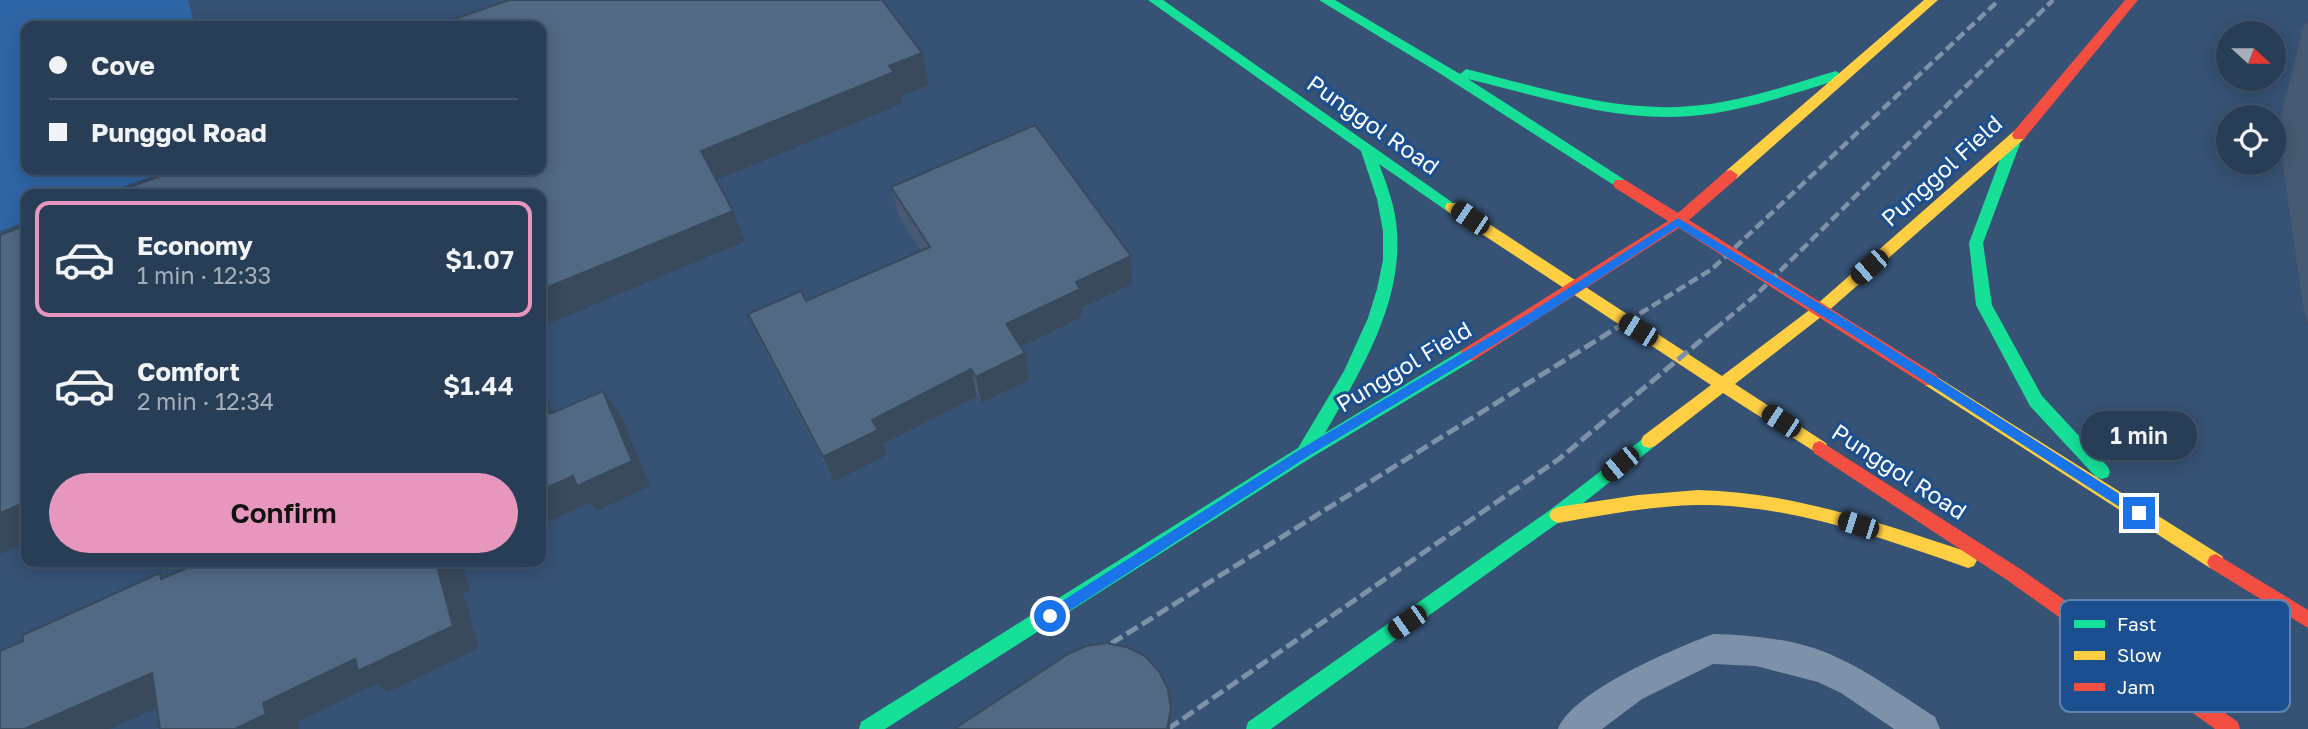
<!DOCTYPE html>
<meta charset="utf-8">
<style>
:root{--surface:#283e57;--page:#30455d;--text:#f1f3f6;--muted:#a5aeba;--line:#44576d;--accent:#e797bd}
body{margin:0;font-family:"Golos Text",sans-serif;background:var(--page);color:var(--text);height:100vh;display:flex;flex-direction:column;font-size:26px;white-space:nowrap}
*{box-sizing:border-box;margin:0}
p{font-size:23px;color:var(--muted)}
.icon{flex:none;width:38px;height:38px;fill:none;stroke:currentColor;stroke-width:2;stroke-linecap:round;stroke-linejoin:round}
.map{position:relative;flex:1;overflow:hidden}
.details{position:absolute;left:21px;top:189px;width:525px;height:378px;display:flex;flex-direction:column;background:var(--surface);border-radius:14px;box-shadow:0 4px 18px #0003,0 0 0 2px var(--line)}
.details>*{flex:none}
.guide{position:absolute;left:21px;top:21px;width:525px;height:154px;border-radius:14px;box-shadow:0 4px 18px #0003,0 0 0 2px var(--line);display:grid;align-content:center;height:154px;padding:0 28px;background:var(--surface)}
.needle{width:46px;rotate:111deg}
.fabs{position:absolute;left:2216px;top:21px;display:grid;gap:14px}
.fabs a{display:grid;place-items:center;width:70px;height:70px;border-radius:50%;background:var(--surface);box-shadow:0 4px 18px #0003,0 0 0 2px var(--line);font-size:35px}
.end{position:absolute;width:32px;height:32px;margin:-16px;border:9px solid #1a73e8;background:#fff;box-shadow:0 0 0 4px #fff}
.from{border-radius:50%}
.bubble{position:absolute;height:49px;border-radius:24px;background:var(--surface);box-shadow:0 4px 18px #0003,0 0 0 2px var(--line);font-size:23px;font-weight:600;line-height:49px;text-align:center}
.car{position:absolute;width:21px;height:42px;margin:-21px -10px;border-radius:9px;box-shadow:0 0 5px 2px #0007;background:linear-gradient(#222 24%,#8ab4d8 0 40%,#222 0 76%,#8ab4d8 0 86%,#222 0)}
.guide b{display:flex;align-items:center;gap:24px;height:66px;font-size:26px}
.guide b+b{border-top:2px solid var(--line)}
.guide i{width:18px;height:18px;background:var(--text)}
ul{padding:12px 0 0;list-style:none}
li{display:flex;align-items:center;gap:21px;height:116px;margin:0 14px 10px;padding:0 14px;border:4px solid transparent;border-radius:14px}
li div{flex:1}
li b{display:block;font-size:26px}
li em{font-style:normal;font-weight:600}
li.on{border-color:var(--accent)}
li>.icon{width:63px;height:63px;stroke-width:1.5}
.primary-button{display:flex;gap:14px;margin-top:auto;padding:14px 28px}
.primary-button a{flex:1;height:80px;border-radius:42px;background:var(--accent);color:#111;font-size:28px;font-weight:600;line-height:80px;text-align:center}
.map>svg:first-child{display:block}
.green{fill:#2f66a5}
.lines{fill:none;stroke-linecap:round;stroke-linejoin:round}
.lane{fill:#7d92a8;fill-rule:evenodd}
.fast{fill:#16e098;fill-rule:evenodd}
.slow{fill:#ffcf43;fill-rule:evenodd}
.jam{fill:#f24e42;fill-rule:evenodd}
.rail-far1{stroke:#7e92a7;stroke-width:4.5;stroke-dasharray:10 4.5;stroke-linecap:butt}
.rail{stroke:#7e92a7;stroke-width:5;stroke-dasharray:13 5;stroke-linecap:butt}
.wall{fill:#475a72}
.shaded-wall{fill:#394a5c}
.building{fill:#526984;stroke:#394a5c;stroke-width:2}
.route{fill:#1a73e8}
.labels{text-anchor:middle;stroke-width:6;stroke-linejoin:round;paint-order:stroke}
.street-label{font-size:23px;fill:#fff;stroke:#1b4f8f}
.key{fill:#1b4f8f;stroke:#5f84b1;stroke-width:2}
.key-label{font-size:19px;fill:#fff}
</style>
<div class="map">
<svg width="2308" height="729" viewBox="0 0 2308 729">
<rect width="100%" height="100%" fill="#365274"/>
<!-- green -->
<path class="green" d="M0,0h188l7,26h-169v144l140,1 -64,23h-76v28l-26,9z"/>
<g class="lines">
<!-- lane -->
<path class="lane" d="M1713,634c40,1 84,5 121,22 36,16 68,40 101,61l5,12h-46l-53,-36 -23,-11 -62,-16 -43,-2 -71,35 -40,30h-44c16,-39 116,-80 155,-95z"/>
<!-- fast -->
<path class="fast" d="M1148,0h15l296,207 -2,4h-10l-68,-47c8,21 17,44 18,68 5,73 -37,140 -72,201l137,-83h12l2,5 -2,5 -165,99 -424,270h-26l2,-7 437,-274 46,-77 24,-53 9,-29 6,-29v-29l-6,-32 -16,-48z
M1319,0h16l125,74 6,-5c73,18 149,44 225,37 50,-4 98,-21 145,-35l7,5 -2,3c-50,15 -100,33 -151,37 -76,6 -150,-20 -222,-37l157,101 2,4 -7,5 -184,-118z
M2014,136l7,5 -38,102 9,62 50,91 66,71 2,5 -2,5 -6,2 -6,-2 -66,-71 -54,-101 -7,-62 38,-102z
M1649,434l6,2 2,5 -2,5 -93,74 -291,209h-25l2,-7 302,-212z"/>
<!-- slow -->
<path class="slow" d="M1924,0h14l-202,179h-10l-2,-4 2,-4z
M2019,130l7,5 -2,4 -198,174 -91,71 91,59 2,5 -2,5 -6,2 -97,-62 -68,53 -6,2 -6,-2 -2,-5 2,-5 68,-51 -264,-174 -2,-4 2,-4h10l265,173 94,-71 198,-174z
M1931,373l291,183 3,6 -3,6 -6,2 -6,-2 -285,-183 -2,-5 2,-5z
M1698,490c94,2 182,33 270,62l6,2 3,6 -3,6 -6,2c-87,-30 -178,-64 -271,-63 -47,1 -93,10 -139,18l-6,-3 -3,-5 3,-5 6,-3 80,-12z"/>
<!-- jam -->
<path class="jam" d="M2125,0h13l-114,139h-10l-2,-4 2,-4z
M1731,170l7,5 -2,4 -47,41 248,155 2,5 -2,5h-12l-246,-157 -205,132h-12l-2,-5 2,-5 206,-129 -53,-33 -2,-4 2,-4h10l53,33 48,-42z
M1820,441l202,129 216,152 2,7h-25l-205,-147 -196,-129 -2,-5 2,-5z
M2216,554l92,56v18l-98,-60 -3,-6 3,-6z"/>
<!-- rail-far1 -->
<path class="rail-far1" d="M1615,329l97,-60 287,-269
M1715,329l42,-35 296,-294"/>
<!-- rail -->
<path class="rail" d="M1096,653l522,-326
M1168,729l391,-270 158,-132"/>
</g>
<!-- wall -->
<path class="wall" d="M2308,22v302l-5,-18 -25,-176 25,-103z
M891,187l241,97 -50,24v9l-61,30 8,33 -48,23 -4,-7 -94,48 4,11 -53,27 -73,-140 -13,-28 58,-13 115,-50 -22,-35z"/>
<!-- shaded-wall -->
<path class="shaded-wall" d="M922,53l7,32 -29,11 1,8 -187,77 -13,-30 188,-85z
M733,211l12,30 -204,86v-37z
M1131,256l1,28 -50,24v9l-71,35 -5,-28 70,-42z
M1025,353l4,27 -48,23 -5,-26z
M971,369l6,27 -94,48 4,11 -53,27 -11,-25 49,-37z
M541,379l11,31 12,16 -23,-20z
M603,391l19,27 28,68 -54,25 -6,-9 -49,23v-35z
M26,502v41l-26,11v-41z
M443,562h30l-10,4 7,24 -7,3 16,55 -91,44 -12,-8 -79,38 2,7h-64l28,-26 175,-133z
M152,673l38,20 -81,36h-85z
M1171,709l-1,20h-3z"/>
<!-- building -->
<path class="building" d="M510,0h372l40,53 -33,13 5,6 -193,79 32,60 -192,79v-96h-431l67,-24h364v-144h-107z
M1035,125l96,131 -55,26 4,7 -74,35 19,29 -49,24 -5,-8 -99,51 6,10 -55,27 -75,-143 53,-23 5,10 124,-54 -39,-60z
M26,225v277l-26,11v-278z
M603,391l29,70 -55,25 -4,-10 -32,14v-89l3,-1 6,14z
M201,562h242l1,5 -6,3 15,56 -95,45 -3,-12 -92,44 3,11 -31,15h-75l-8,-56 -128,56h-24v-78l23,-10v-6l137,-62 1,6z
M1106,643l21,4 18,9 14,15 9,18 3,20 -4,20h-213l114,-75 18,-8z"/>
<!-- route -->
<path class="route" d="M1678,218l170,103 295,188v8h-8l-295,-190 -162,-100 -139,91 -232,139 -252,163h-10v-8l254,-162 232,-138z"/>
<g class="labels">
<!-- street labels -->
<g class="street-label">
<text transform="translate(1373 125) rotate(35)" y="8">Punggol Road</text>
<text transform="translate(1942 171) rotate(-42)" y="8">Punggol Field</text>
<text transform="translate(1404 367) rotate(-31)" y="8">Punggol Field</text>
<text transform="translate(1899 472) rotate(33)" y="8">Punggol Road</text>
</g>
</g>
<!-- legend -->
<rect x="2060" y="600" width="230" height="112" rx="10" class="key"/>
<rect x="2074" y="620" width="31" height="8" fill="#16e098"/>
<rect x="2074" y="651" width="31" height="9" fill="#ffcf43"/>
<rect x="2074" y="683" width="31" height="8" fill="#f24e42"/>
<g class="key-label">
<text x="2117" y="631">Fast</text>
<text x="2117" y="662">Slow</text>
<text x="2117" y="694">Jam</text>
</g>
</svg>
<div class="fabs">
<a><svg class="needle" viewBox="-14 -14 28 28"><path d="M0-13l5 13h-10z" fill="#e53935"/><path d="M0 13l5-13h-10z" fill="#a5aeba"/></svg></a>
<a><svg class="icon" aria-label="locate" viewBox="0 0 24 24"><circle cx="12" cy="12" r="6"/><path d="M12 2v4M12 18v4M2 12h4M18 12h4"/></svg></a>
</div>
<i class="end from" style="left:1050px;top:616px"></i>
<i class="end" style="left:2139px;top:513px"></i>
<div class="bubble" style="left:2081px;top:411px;width:116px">1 min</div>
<i class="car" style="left:1470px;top:218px;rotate:304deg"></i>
<i class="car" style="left:1869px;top:267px;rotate:229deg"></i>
<i class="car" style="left:1638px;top:330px;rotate:302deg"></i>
<i class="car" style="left:1781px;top:421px;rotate:303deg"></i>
<i class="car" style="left:1620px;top:464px;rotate:231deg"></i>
<i class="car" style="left:1858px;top:525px;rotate:288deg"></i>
<i class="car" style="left:1407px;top:622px;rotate:235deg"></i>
<div class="guide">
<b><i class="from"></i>Cove</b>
<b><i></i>Punggol Road</b>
</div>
<section class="details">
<ul>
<li class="on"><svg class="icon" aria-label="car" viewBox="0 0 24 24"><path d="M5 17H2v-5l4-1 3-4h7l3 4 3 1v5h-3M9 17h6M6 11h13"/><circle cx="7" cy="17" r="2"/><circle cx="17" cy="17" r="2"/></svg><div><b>Economy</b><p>1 min · 12:33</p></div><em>$1.07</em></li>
<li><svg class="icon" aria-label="car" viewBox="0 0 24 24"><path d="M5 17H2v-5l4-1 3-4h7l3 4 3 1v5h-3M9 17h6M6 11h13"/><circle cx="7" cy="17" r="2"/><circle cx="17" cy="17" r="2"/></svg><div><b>Comfort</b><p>2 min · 12:34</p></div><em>$1.44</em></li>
</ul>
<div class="primary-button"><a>Confirm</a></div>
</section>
</div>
